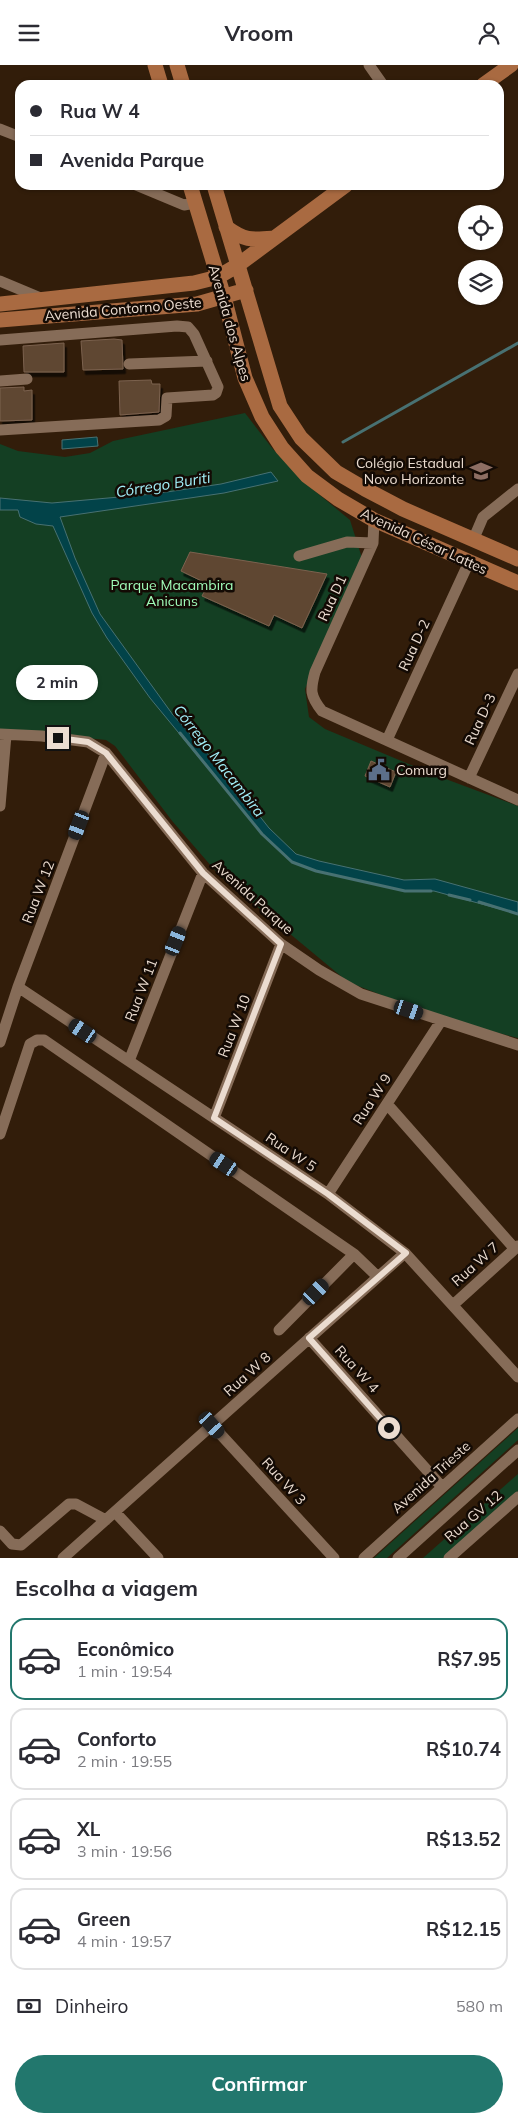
<!DOCTYPE html>
<html lang="pt">
<meta charset="utf-8">
<style>
:root{--surface:#fff;--page:#f7f7f7;--text:#2b2b33;--muted:#7c7c81;--line:#e1e1e2;--accent:#22776d}
body{margin:0;font-family:Mulish,sans-serif;background:var(--page);color:var(--text);height:100vh;display:flex;flex-direction:column;font-size:19px;white-space:nowrap}
*{box-sizing:border-box;margin:0}
p{font-size:16px;color:var(--muted)}
.icon{flex:none;width:28px;height:28px;fill:none;stroke:currentColor;stroke-width:2;stroke-linecap:round;stroke-linejoin:round}
.map{position:relative;height:1493px;overflow:hidden}
.sheet{display:flex;flex-direction:column;background:var(--surface);flex:1}
.sheet>*{flex:none}
.top-card{position:absolute;left:15px;top:15px;width:489px;height:110px;border-radius:15px;box-shadow:0 1px 4px #0004;display:grid;align-content:center;height:110px;padding:0 15px;background:var(--surface)}
.buttons{position:absolute;left:458px;top:140px;display:grid;gap:10px}
.buttons a{display:grid;place-items:center;width:45px;height:45px;border-radius:50%;background:var(--surface);box-shadow:0 1px 4px #0004;font-size:25px}
.end{position:absolute;width:22px;height:22px;margin:-11px;border:6px solid #ebdcd0;background:#111;box-shadow:0 0 0 2px #111}
.from{border-radius:50%}
.bubble{position:absolute;height:35px;border-radius:18px;background:var(--surface);box-shadow:0 1px 4px #0004;font-size:16px;font-weight:700;line-height:35px;text-align:center}
.car{position:absolute;width:15px;height:30px;margin:-15px -8px;border-radius:6px;box-shadow:0 0 4px 1px #0007;background:linear-gradient(#222 24%,#8ab4d8 0 40%,#222 0 76%,#8ab4d8 0 86%,#222 0)}
.top-card b{display:flex;align-items:center;gap:18px;height:48px;font-size:19px}
.top-card b+b{border-top:1px solid var(--line)}
.top-card i{width:12px;height:12px;background:var(--text)}
ul{padding:0;list-style:none}
li{display:flex;align-items:center;gap:15px;height:82px;margin:0 10px 8px;padding:0 5px;border:2px solid var(--line);border-radius:15px}
li div{flex:1}
li b{display:block;font-size:19px}
li em{font-style:normal;font-weight:700}
li.on{border-color:var(--accent)}
li>.icon{width:45px;height:45px;stroke-width:1.5}
h2{padding:0 15px;font-size:22px;line-height:60px}
.pay{display:flex;align-items:center;gap:12px;height:55px;padding:0 15px;font-size:19px}
.pay p{margin-inline-start:auto}
.primary-button{display:flex;gap:10px;margin-top:auto;padding:10px 15px}
.primary-button a{flex:1;height:58px;border-radius:30px;background:var(--accent);color:#fff;font-size:20px;font-weight:700;line-height:58px;text-align:center}
header{display:flex;justify-content:space-between;align-items:center;height:65px;padding:0 15px;background:var(--surface);font-size:22px;font-weight:700}
.map>svg:first-child{display:block}
.green{fill:#143f23}
.water{fill:#024349;stroke:#487172}
.lines{fill:none;stroke-linecap:round;stroke-linejoin:round}
.stream{stroke:#487172;stroke-width:3}
.building{fill:#5e4633;stroke:#7c624e;filter:url(#shadow)}
.minor{stroke:#866c58;stroke-width:11}
.major{stroke:#a96a41;stroke-width:15}
.route{stroke:#ebdcd0;stroke-width:6}
.labels{text-anchor:middle;stroke-width:5;stroke-linejoin:round;paint-order:stroke}
.street-label{font-size:14px;fill:#ebdcd0;stroke:#130a04}
.poi-label{font-size:14px;fill:#ebdcd0;stroke:#130a04;text-anchor:end}
.park-label{font-size:14px;fill:#a0fcb9;stroke:#130a04}
.water-label{font-size:15px;font-style:italic;fill:#a1eef7;stroke:#130a04}
</style>
<header><svg class="icon" aria-label="menu" viewBox="0 0 24 24"><path d="M4 6h16M4 12h16M4 18h16"/></svg>Vroom<svg class="icon" aria-label="person" viewBox="0 0 24 24"><circle cx="12" cy="8" r="4"/><path d="M4 21q1-7 8-7t8 7"/></svg></header>
<div class="map">
<svg width="518" height="1493" viewBox="0 0 518 1493">
<defs>
<filter id="shadow"><feDropShadow dx="2.5" dy="4.5" stdDeviation="0" flood-color="#0009"/></filter>
</defs>
<rect width="100%" height="100%" fill="#321d0a"/>
<!-- green -->
<path class="green" d="M245,348l27,35 32,34 46,38 12,38 -57,131 4,28 16,12 110,46 83,31v232l-80,-21 -90,-35 -129,-107 -46,-53 -58,-76 -9,-6 -106,-11v-285l18,7 47,6 25,-4 23,-12z
M518,1363v12l-131,118h-13z
M518,1409v17l-75,67h-20z"/>
<!-- water -->
<path class="water" d="M97,372l1,9 -36,3v-9z
M271,407l7,9 -54,12 -164,24 15,41 25,56 73,101 59,66 37,47 27,26 23,7 85,19 31,-1 83,23v12l-84,-23h-29l-54,-12 -35,-8 -24,-9 -30,-28 -112,-136 -43,-60 -15,-25 -39,-87 -17,-2 -16,-7 -2,-7h-18v-12l52,5 101,-9 68,-10z"/>
<g class="lines">
<!-- stream -->
<path class="stream" d="M343,377l175,-99
M180,668l82,101 30,28 24,9 89,20h26
M449,830l21,5
M479,837l39,12"/>
</g>
<!-- building -->
<path class="building" d="M114,274l8,1 1,29 -40,1 -2,-29z
M64,278v29h-40l-1,-26z
M151,315l1,4h8l-1,28 -39,3 -1,-34z
M24,322v4l8,-1v30l-32,1v-33z
M190,487l137,22 -25,54 -28,-13 -5,11 -67,-30 6,-12 -27,-13z
M371,696l25,11 -6,15 -25,-11z"/>
<g class="lines">
<!-- minor -->
<path class="minor" d="M369,0l14,20
M0,64l20,8
M136,120l48,20 11,-2
M0,216l43,18
M0,275l177,-14 11,1 6,7 24,53 -2,6 -3,2 -46,3 -1,18 -7,4 -159,10
M129,299l78,-3
M0,316l27,-2
M374,455l-1,23 -58,129c-5,18 -5,24 7,39l196,89
M474,473l9,-21 35,-28
M299,491l48,-14 26,1
M0,669l42,2 46,6 18,11 97,120 78,71 38,26 42,24 157,51
M387,675l82,-178
M469,713l49,-104
M0,741l6,-71
M18,922l310,207 77,59 113,124
M0,977l18,-55 88,-234
M129,996l74,-188
M387,1039l128,145
M214,1053l67,-174
M0,1069l30,-90 7,-4h7l310,214 24,23
M328,1129l113,-173
M453,1240l65,-59
M279,1265l75,-76
M309,1273l133,149
M212,1360l122,133
M115,1447l43,46
M0,1466l12,13 9,1 48,-41h7l30,16
M63,1493l342,-305
M364,1493l154,-139
M398,1493l120,-108
M449,1493l69,-61"/>
<!-- major -->
<path class="major" d="M155,0l6,20
M177,0l6,20
M483,20l28,-20
M190,120l34,112 21,81 17,39 20,31 25,28 31,23 36,21 144,63
M214,120l66,221 21,32 35,34 29,17 38,20 115,50
M226,162c19,14 25,13 48,11
M0,239l194,-21 24,-6 20,-12 108,-80
M0,255l197,-16 49,-14"/>
</g>
<g class="lines">
<!-- route -->
<path class="route" d="M58,673l30,4 18,11 97,120 78,71 -67,174 114,76 78,59 -97,85 80,90"/>
</g>
<!-- icons -->
<defs>
<g id="school-bare" transform="scale(1.725)"><path d="M0-5L7-2L0 1L-7-2ZM-4 1L0 2.5L4 1V4Q0 6-4 4Z" fill="#8d6e63" stroke="#130a04" stroke-width="2.5" paint-order="stroke"/></g>
<g id="civic-bare" transform="scale(1.725)"><path d="M-.6-6.5H3V-4.5H.6V-3L4-1V1h2V6H-6V1h2V-1L-.6-3ZM-1.2 2.5V6h2.4V2.5Z" fill="#5c6f8a" stroke="#130a04" stroke-width="2.5" paint-order="stroke"/></g>
</defs>
<g fill-rule="evenodd">
<use href="#school-bare" x="481" y="406"/>
<use href="#civic-bare" x="379" y="705"/>
</g>
<g class="labels">
<!-- street labels -->
<g class="street-label">
<text transform="translate(123 244) rotate(-5)" y="5">Avenida Contorno Oeste</text>
<text transform="translate(230 258) rotate(74)" y="5">Avenida dos Alpes</text>
<text transform="translate(424 476) rotate(25)" y="5">Avenida César Lattes</text>
<text transform="translate(332 533) rotate(-65)" y="5">Rua D1</text>
<text transform="translate(414 580) rotate(-65)" y="5">Rua D-2</text>
<text transform="translate(480 654) rotate(-65)" y="5">Rua D-3</text>
<text transform="translate(38 827) rotate(-69)" y="5">Rua W 12</text>
<text transform="translate(253 832) rotate(42)" y="5">Avenida Parque</text>
<text transform="translate(141 925) rotate(-69)" y="5">Rua W 11</text>
<text transform="translate(234 961) rotate(-69)" y="5">Rua W 10</text>
<text transform="translate(372 1034) rotate(-57)" y="5">Rua W 9</text>
<text transform="translate(291 1087) rotate(34)" y="5">Rua W 5</text>
<text transform="translate(475 1199) rotate(-42)" y="5">Rua W 7</text>
<text transform="translate(357 1304) rotate(48)" y="5">Rua W 4</text>
<text transform="translate(247 1309) rotate(-42)" y="5">Rua W 8</text>
<text transform="translate(431 1412) rotate(-42)" y="5">Avenida Trieste</text>
<text transform="translate(284 1416) rotate(48)" y="5">Rua W 3</text>
<text transform="translate(473 1451) rotate(-41)" y="5">Rua GV 12</text>
</g>
<!-- poi labels -->
<g class="poi-label">
<text x="464" y="403">Colégio Estadual<tspan x="464" dy="16">Novo Horizonte</tspan></text>
<text x="396" y="710" text-anchor="start">Comurg</text>
</g>
<!-- park labels -->
<g class="park-label">
<text x="172" y="525">Parque Macambira<tspan x="172" dy="16">Anicuns</tspan></text>
</g>
<!-- water labels -->
<g class="water-label">
<text transform="translate(163 420) rotate(-9)" y="5">Córrego Buriti</text>
<text transform="translate(219 696) rotate(52)" y="5">Córrego Macambira</text>
</g>
</g>
</svg>
<div class="buttons">
<a><svg class="icon" aria-label="locate" viewBox="0 0 24 24"><circle cx="12" cy="12" r="6"/><path d="M12 2v4M12 18v4M2 12h4M18 12h4"/></svg></a>
<a><svg class="icon" aria-label="layers" viewBox="0 0 24 24"><path d="M12 4l9 5-9 5-9-5zM3 14l9 5 9-5"/></svg></a>
</div>
<i class="end from" style="left:389px;top:1363px"></i>
<i class="end" style="left:58px;top:673px"></i>
<div class="bubble" style="left:16px;top:600px;width:82px">2 min</div>
<i class="car" style="left:79px;top:760px;rotate:201deg"></i>
<i class="car" style="left:176px;top:876px;rotate:22deg"></i>
<i class="car" style="left:409px;top:945px;rotate:109deg"></i>
<i class="car" style="left:83px;top:966px;rotate:304deg"></i>
<i class="car" style="left:224px;top:1099px;rotate:304deg"></i>
<i class="car" style="left:316px;top:1227px;rotate:45deg"></i>
<i class="car" style="left:212px;top:1360px;rotate:138deg"></i>
<div class="top-card">
<b><i class="from"></i>Rua W 4</b>
<b><i></i>Avenida Parque</b>
</div>
</div>
<section class="sheet">
<h2>Escolha a viagem</h2>
<ul>
<li class="on"><svg class="icon" aria-label="car" viewBox="0 0 24 24"><path d="M5 17H2v-5l4-1 3-4h7l3 4 3 1v5h-3M9 17h6M6 11h13"/><circle cx="7" cy="17" r="2"/><circle cx="17" cy="17" r="2"/></svg><div><b>Econômico</b><p>1 min · 19:54</p></div><em>R$7.95</em></li>
<li><svg class="icon" aria-label="car" viewBox="0 0 24 24"><path d="M5 17H2v-5l4-1 3-4h7l3 4 3 1v5h-3M9 17h6M6 11h13"/><circle cx="7" cy="17" r="2"/><circle cx="17" cy="17" r="2"/></svg><div><b>Conforto</b><p>2 min · 19:55</p></div><em>R$10.74</em></li>
<li><svg class="icon" aria-label="car" viewBox="0 0 24 24"><path d="M5 17H2v-5l4-1 3-4h7l3 4 3 1v5h-3M9 17h6M6 11h13"/><circle cx="7" cy="17" r="2"/><circle cx="17" cy="17" r="2"/></svg><div><b>XL</b><p>3 min · 19:56</p></div><em>R$13.52</em></li>
<li><svg class="icon" aria-label="car" viewBox="0 0 24 24"><path d="M5 17H2v-5l4-1 3-4h7l3 4 3 1v5h-3M9 17h6M6 11h13"/><circle cx="7" cy="17" r="2"/><circle cx="17" cy="17" r="2"/></svg><div><b>Green</b><p>4 min · 19:57</p></div><em>R$12.15</em></li>
</ul>
<div class="pay"><svg class="icon" aria-label="cash" viewBox="0 0 24 24"><path d="M3 7h18v10H3z"/><circle cx="12" cy="12" r="2"/></svg>Dinheiro<p>580 m</p></div>
<div class="primary-button"><a>Confirmar</a></div>
</section>
